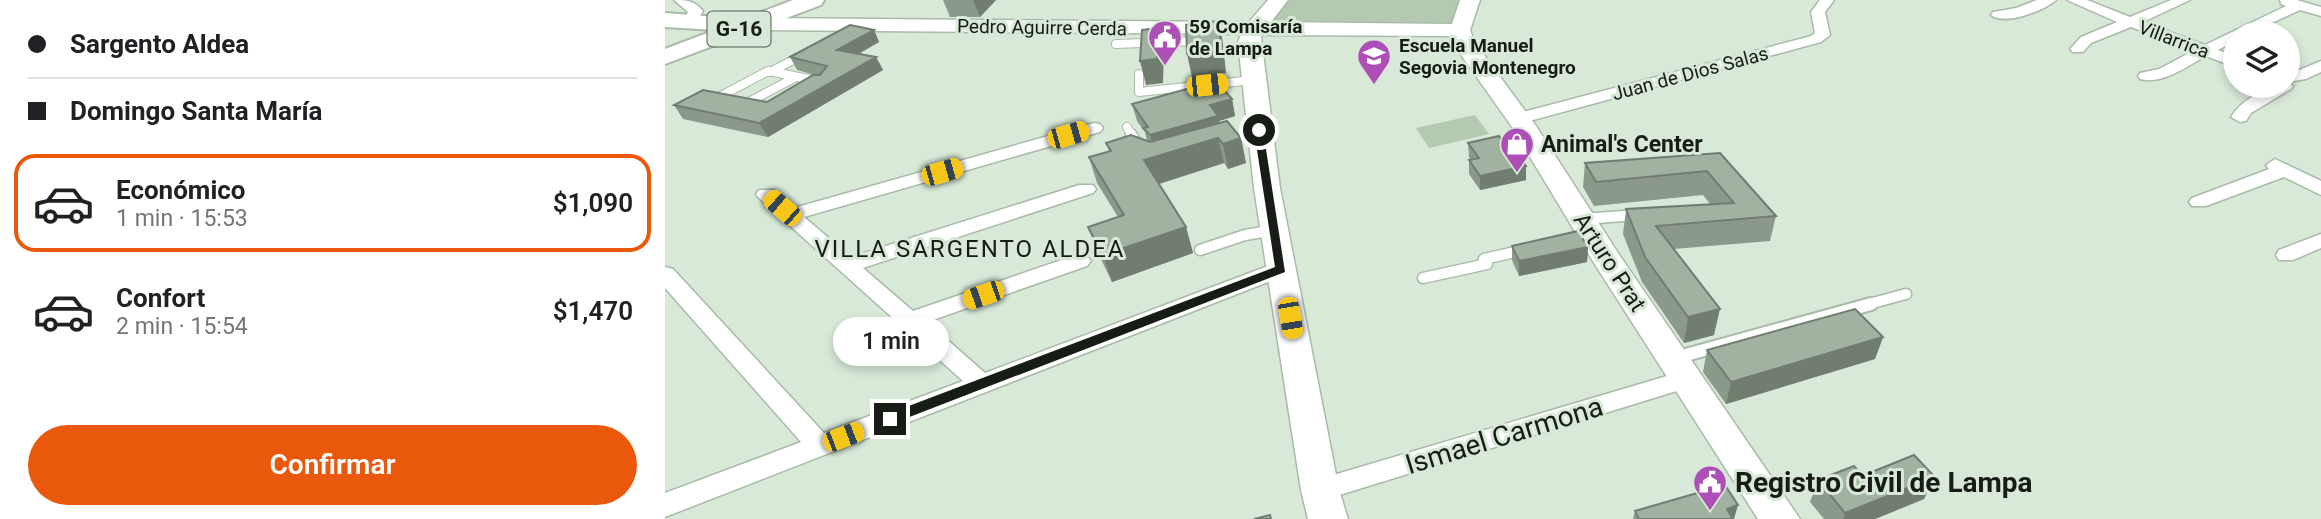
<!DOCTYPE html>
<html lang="es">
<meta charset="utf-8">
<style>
:root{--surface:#fff;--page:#f2f2f2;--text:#202124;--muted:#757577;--line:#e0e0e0;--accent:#ea580c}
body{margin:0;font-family:Roboto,sans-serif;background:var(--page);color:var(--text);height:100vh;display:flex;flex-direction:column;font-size:26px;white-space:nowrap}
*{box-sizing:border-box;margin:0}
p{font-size:23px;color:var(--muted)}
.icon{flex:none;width:38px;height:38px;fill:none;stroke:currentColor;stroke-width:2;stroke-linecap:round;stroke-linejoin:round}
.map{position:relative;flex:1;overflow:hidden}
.panel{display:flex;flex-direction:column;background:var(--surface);width:665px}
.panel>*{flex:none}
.banner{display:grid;align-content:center;height:154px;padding:0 28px;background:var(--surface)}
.buttons{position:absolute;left:1558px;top:21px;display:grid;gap:14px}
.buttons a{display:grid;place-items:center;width:77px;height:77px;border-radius:50%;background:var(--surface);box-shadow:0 4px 10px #0003;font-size:35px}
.end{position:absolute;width:32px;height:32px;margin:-16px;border:9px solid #171d16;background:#fff;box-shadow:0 0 0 4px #fff}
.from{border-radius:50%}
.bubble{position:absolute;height:49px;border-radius:24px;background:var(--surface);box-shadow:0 4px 10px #0003;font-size:23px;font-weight:600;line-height:49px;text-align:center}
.car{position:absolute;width:21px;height:42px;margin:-21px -10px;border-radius:9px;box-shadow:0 0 5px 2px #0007;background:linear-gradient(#f5c518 24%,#345 0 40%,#f5c518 0 76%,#345 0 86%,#f5c518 0)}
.banner b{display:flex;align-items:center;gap:24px;height:66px;font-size:26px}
.banner b+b{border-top:2px solid var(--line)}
.banner i{width:18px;height:18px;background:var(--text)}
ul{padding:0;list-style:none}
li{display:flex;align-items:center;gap:21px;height:98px;margin:0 14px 10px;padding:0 14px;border:4px solid transparent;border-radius:21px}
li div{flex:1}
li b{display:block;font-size:26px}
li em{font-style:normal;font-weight:600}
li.active{border-color:var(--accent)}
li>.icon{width:63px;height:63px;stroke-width:1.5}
.action{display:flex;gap:14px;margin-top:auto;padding:14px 28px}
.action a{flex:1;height:80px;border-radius:42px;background:var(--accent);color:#fff;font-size:28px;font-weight:600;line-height:80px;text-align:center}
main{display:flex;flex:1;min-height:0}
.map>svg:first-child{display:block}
.green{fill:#b3cab1}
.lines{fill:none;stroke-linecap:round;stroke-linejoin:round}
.service-far2-casing{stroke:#a9baa8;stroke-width:10}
.service-far1-casing{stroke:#a9baa8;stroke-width:13}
.service-casing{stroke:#a9baa8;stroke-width:16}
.minor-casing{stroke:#a9baa8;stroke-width:3}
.secondary-casing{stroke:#a9baa8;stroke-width:3}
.primary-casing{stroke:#a9baa8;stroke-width:4}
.service-far2{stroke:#fff;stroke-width:8}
.service-far1{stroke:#fff;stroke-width:10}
.service{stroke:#fff;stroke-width:12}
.minor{fill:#fff;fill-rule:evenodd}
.secondary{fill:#fff;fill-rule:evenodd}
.primary{fill:#fff;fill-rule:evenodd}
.wall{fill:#8a998a}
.shaded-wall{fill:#717d70}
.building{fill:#a1b2a0;stroke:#717d70;stroke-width:2}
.route{fill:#171d16}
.labels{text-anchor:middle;stroke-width:6;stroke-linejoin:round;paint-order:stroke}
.far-poi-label{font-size:19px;font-weight:bold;fill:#171d16;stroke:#d8e9d7;text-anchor:start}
.far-street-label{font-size:19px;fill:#171d16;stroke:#d8e9d7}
.shield{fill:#d8e9d7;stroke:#515a50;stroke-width:2}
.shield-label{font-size:21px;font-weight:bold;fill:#171d16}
.poi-label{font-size:23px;font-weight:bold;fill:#171d16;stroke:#d8e9d7;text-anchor:start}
.street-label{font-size:23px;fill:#171d16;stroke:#d8e9d7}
.neighbourhood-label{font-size:24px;letter-spacing:2px;fill:#171d16;stroke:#d8e9d7}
.near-street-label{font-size:28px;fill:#171d16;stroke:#d8e9d7}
.near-poi-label{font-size:28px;font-weight:bold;fill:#171d16;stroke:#d8e9d7;text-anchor:start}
</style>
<main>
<section class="panel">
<div class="banner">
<b><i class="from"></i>Sargento Aldea</b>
<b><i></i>Domingo Santa María</b>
</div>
<ul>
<li class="active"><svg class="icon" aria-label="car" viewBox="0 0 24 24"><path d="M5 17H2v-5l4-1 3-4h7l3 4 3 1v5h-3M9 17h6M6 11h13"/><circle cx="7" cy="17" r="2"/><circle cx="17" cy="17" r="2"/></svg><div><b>Económico</b><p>1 min · 15:53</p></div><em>$1,090</em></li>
<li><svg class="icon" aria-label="car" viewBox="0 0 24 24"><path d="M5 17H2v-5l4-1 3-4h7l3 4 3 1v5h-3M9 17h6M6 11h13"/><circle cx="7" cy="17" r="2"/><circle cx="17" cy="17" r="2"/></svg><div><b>Confort</b><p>2 min · 15:54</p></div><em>$1,470</em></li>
</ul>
<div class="action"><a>Confirmar</a></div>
</section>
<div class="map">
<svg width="1656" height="519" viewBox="0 0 1656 519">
<rect width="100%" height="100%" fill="#d8e9d7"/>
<!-- green -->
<path class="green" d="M620,0h176l-8,22 -10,4 -169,-3v-6z
M810,115l14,19 -60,14 -13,-20z"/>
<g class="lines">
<!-- service-far2 casing -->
<g class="service-far2-casing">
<path id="service-far2" d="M451,44l80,-3
M104,71l49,10
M105,72l33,-17
M474,74v18l114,-12
M52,98l51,-27
M80,104l51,-27
M462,127l5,9"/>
</g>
<!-- service-far1 casing -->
<g class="service-far1-casing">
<path id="service-far1" d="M466,134l9,14
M917,219l56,-4
M535,250l45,-15 29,-5
M758,278l64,-14 -3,-5 40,-9
M1200,305l41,-11"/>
</g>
<!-- service casing -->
<g class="service-casing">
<path id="service" d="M1010,358l196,-54"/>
</g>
<!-- minor casing -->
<g class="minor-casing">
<path id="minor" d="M9,0c13,0 21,1 29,11l-8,14h-10l-2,-3 5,-10z
M1155,0h14l-9,12 5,23 -9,7 -303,82 -9,-5 3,-4 299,-79 4,-3 -4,-21z
M1372,0h19c-12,11 -52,26 -65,15l2,-3 23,-4z
M1402,0h20l43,17 41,-17h19l-47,22 62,23 81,-39 -5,-2 -1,-4h17l24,7v9l-21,-6 -50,23h-15v8l-17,9 17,6v11l-29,-11c-19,10 -43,29 -66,23l-2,-3 2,-3 19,-4 34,-18 -62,-24 -40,16 -8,9h-10l-3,-3 11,-12 36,-15z
M1656,61v11l-15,7 -18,3 5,4 -2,3 -40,24 -5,8 -6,1 -9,-5c11,-18 36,-31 56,-31v-14l10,-1z
M429,123l6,1 3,4 -3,4 -296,85 47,40 228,-72h14l3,4 -3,4 -230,75 50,43 160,-55h14l4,5 -4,5 -160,56 58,51 288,-109h16l3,5 -3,5 -624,243v-24l136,-51 -136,-154v-21l8,2 151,164 139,-52 -204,-183 -3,-4 3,-4h14l21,18z
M1610,159l46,22v14l-37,-18 -78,29h-14l-3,-4 3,-4 77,-29 -3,-4z
M1656,234v14l-28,12h-14l-3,-5 3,-5z
M1022,370l9,3 3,6 -3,6 -376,116 -10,-3 -4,-8 4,-8 10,-3z"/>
</g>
<!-- secondary casing -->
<g class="secondary-casing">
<path id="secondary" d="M603,0h20l-17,22 181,2 8,-24h20l-10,30 4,11 62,85 84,130 180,263h-42l-164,-256 -82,-136 -60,-85 -1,-6 -189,-1 -1,2 19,151 59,302 9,29h-40l-7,-29 -47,-302 -16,-146 3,-8 -492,-4 -7,-2 -3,-4 3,-4 7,-2 500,4z"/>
</g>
<!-- primary casing -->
<g class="primary-casing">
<path id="primary" d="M128,0h31l-3,5 -156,59v-15l50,-19 -50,-3v-14l78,6z"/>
</g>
<!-- service-far2 -->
<use href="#service-far2" class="service-far2"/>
<!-- service-far1 -->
<use href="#service-far1" class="service-far1"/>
<!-- service -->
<use href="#service" class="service"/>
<!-- minor -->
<use href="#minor" class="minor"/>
<!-- secondary -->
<use href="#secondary" class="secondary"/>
<!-- primary -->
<use href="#primary" class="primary"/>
</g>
<!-- wall -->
<path class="wall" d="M278,0h53l-16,17h-30z
M209,30l5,12 -20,12 17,3 7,13 -115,67 -85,-18 -9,-14 93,-3 48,-27 -18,-5 -7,-13z
M567,99l3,17 -16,5 1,2 21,15 5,25 -18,6 -4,-6 -65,21 27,43 7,26 -81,29 -14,-29 -10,-26 30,-10 -21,-34 -8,-26 20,-6 -3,-8 41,-2 -2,-9 -8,-11 -5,-17z
M803,143l58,23v14l-46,10 -11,-16v-14l1,-1 -1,-2z
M1055,153l56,63 -6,25 -97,8 41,86 -30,8 -42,-61 -19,-48 3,-25 84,-5 -7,-9 -109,11 -11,-19 2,-24z
M847,246l76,1 -1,15 -68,14 -7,-16z
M1218,337l-8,22 -149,45 -23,-32 4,-22z
M1197,476l73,1 -11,22 -49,20h-51l-14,-17 8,-22z
M970,511l99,8h-101z"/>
<!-- shaded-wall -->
<path class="shaded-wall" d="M308,0h23l-16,17z
M554,21l4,23 3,29 -34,4 -5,-23z
M493,28l6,23 -1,32 -17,2 -6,-24z
M209,30l5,12 -36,20 -6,-12z
M211,57l7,13 -115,67 -9,-14z
M567,99l3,17 -16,5 3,12 -67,19 -5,-17 60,-30z
M553,138l6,25 -72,23 -8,-26z
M576,138l5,25 -18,6 -5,-25z
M861,166v14l-46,10v-14z
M521,227l7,26 -81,29 -9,-27z
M923,247l-1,15 -68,14v-15z
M1055,309l-6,26 -30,8 4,-26z
M1218,337l-8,22 -149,45 5,-22z
M1270,477l-11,22 -49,20h-32l2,-6z
M1073,505l-4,14 -7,-10z"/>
<!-- building -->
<path class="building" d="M554,21l2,29 -34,4 -1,-29z
M185,25l24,5 -37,20 39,7 -117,66 -85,-18 29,-15 64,12 46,-27h7l7,-9 -37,-9z
M493,28l-1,31 -17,2 2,-31z
M551,81l16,18 -22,6 8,11 -68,19 -7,-7 5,-1 -16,-23z
M562,121l14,17 -18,6 -5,-6 -74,22 42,67 -83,28 -15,-28 36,-12 -35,-58 22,-6 -5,-8 25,-8 19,7z
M834,136l2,3 5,-1 20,28 -46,10 -11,-16 10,-2 -11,-15z
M1055,153l56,63 -120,10 64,83 -32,8 -43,-60 -19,-48 108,-6 -27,-32 -111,11 -11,-19z
M913,231l10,16 -69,14 -7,-15z
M1190,309l28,28 -152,45 -24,-32z
M1249,455l21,22 -90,36 -27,-33 36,-14 8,10z
M1060,485l13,20 -11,4 6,10h-94l-4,-8z
M605,515l1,4h-17z"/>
<!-- route -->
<path class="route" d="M594,127l4,3 22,142 -391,151h-9v-8l390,-148 -21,-137z"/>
<!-- icons -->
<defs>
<g id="civic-pin" transform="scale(1.75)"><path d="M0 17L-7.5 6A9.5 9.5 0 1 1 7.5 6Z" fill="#ae4fb7" stroke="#d8e9d7"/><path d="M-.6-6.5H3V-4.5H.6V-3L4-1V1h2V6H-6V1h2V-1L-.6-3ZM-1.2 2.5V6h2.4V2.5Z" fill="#fff"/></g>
<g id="school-pin" transform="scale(1.75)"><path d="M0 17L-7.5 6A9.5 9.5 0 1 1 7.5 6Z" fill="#ae4fb7" stroke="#d8e9d7"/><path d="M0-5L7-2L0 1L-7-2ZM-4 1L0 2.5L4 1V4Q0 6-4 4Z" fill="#fff"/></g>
<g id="shop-pin" transform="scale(1.75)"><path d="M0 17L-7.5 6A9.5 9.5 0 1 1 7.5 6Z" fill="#ae4fb7" stroke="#d8e9d7"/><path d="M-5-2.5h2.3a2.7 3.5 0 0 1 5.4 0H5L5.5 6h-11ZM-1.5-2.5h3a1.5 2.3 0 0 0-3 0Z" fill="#fff"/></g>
</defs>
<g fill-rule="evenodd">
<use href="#civic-pin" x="500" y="37"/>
<use href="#school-pin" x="709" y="56"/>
<use href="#shop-pin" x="852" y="144"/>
<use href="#civic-pin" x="1045" y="482"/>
</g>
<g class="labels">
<!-- far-poi labels -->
<g class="far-poi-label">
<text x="524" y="33">59 Comisaría<tspan x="524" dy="22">de Lampa</tspan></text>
<text x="734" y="52">Escuela Manuel<tspan x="734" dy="22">Segovia Montenegro</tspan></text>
</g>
<!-- far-street labels -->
<g class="far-street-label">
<text transform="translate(377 27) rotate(1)" y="7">Pedro Aguirre Cerda</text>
<text transform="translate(1509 39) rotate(21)" y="7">Villarrica</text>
<text transform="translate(1025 73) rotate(-15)" y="7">Juan de Dios Salas</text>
</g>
<!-- shield labels -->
<rect class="shield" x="42.5" y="11.5" width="63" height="35" rx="5"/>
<g class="shield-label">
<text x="74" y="36">G-16</text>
</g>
<!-- poi labels -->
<g class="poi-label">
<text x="876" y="152">Animal's Center</text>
</g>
<!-- street labels -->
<g class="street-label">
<text transform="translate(945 262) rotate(57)" y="8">Arturo Prat</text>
</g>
<!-- neighbourhood labels -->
<g class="neighbourhood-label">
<text x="305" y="257">VILLA SARGENTO ALDEA</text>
</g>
<!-- near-street labels -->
<g class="near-street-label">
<text transform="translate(839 435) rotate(-17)" y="10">Ismael Carmona</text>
</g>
<!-- near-poi labels -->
<g class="near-poi-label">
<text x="1070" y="492">Registro Civil de Lampa</text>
</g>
</g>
</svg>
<div class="buttons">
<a><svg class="icon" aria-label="layers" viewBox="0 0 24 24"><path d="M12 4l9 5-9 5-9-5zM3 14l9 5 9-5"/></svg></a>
</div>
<i class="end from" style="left:594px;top:130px"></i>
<i class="end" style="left:225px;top:419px"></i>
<div class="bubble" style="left:168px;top:317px;width:116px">1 min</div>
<i class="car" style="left:542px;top:85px;rotate:84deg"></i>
<i class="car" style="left:403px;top:135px;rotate:74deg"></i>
<i class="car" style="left:277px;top:172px;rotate:74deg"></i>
<i class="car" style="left:117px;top:208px;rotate:311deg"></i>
<i class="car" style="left:318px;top:295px;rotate:251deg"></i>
<i class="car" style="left:625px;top:318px;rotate:170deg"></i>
<i class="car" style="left:178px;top:437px;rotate:69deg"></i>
</div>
</main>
